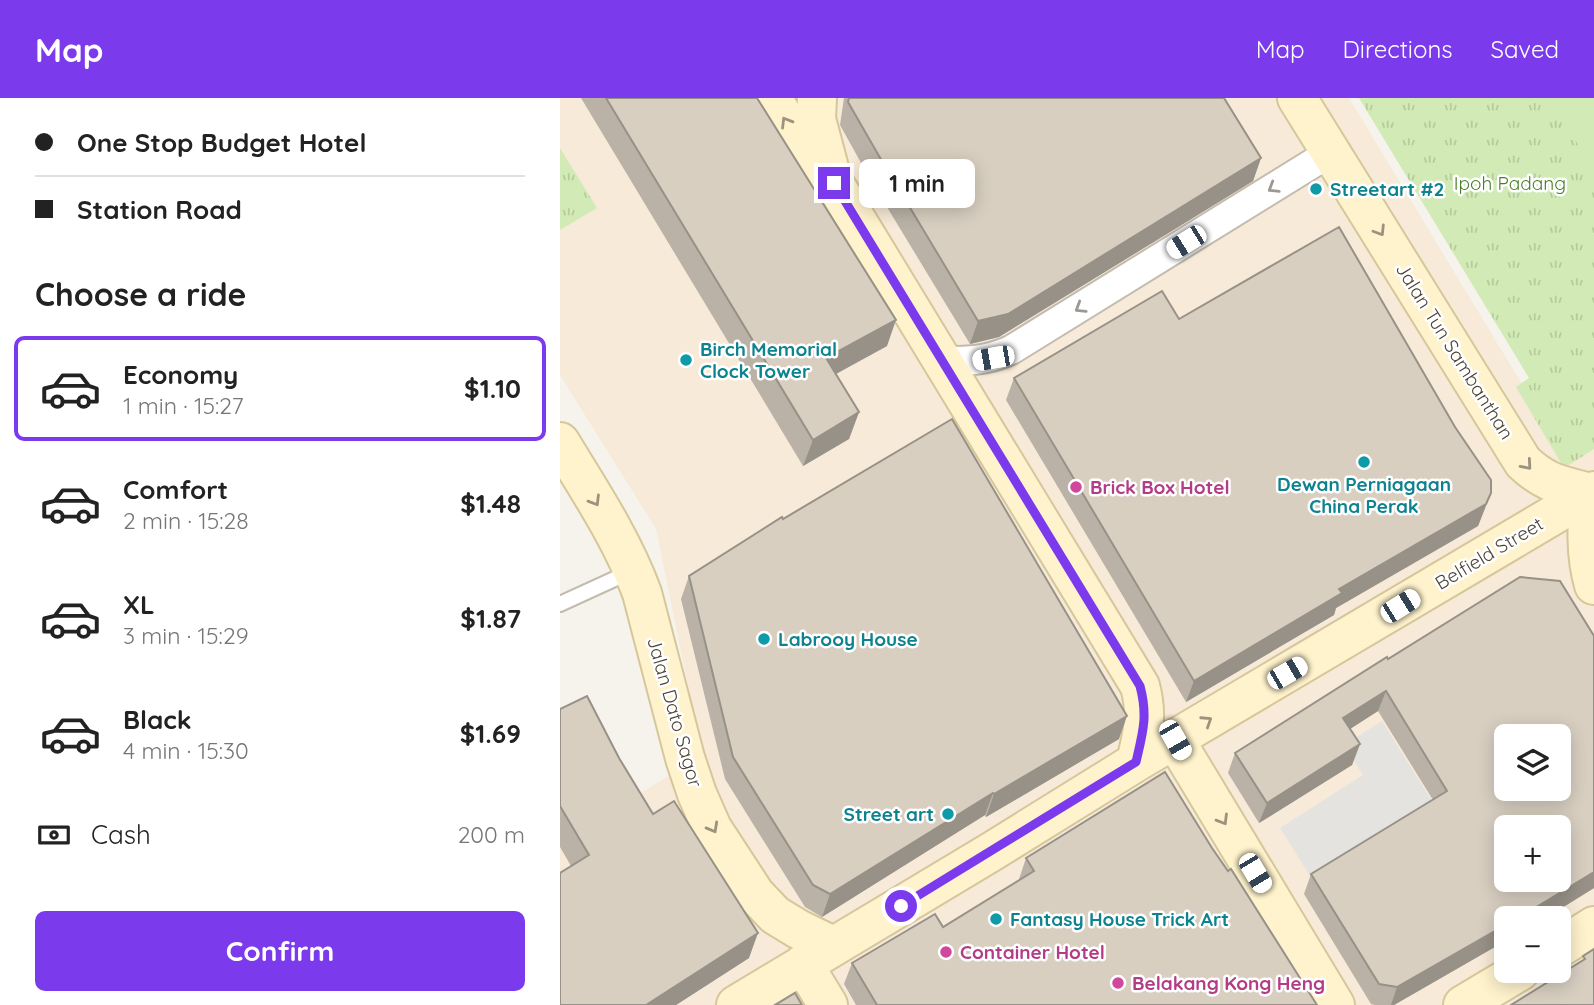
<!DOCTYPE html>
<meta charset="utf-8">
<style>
:root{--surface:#fff;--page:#f2f2f2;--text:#222;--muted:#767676;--line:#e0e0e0;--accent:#7c3aed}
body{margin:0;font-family:Quicksand,sans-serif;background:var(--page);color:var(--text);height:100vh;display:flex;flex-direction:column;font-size:26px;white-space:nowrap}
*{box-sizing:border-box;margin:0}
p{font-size:23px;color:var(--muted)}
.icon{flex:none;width:38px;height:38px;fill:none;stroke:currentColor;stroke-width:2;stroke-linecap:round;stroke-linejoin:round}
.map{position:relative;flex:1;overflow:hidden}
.panel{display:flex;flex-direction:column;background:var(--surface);width:560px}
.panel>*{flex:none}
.top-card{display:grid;align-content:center;height:154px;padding:0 35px;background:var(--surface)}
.controls{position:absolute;left:934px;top:626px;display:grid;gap:14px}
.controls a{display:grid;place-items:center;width:77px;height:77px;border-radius:10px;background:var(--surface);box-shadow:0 4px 18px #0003;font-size:35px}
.end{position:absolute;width:32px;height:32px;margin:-16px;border:9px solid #7c3aed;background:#fff;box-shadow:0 0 0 4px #fff}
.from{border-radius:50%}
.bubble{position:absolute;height:49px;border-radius:10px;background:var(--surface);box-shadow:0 4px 18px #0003;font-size:23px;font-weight:700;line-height:49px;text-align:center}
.car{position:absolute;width:21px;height:42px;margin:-21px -10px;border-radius:9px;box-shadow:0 0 5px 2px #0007;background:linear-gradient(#fff 24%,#345 0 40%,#fff 0 76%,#345 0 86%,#fff 0)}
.top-card b{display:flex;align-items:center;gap:24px;height:66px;font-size:26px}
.top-card b+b{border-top:2px solid var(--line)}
.top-card i{width:18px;height:18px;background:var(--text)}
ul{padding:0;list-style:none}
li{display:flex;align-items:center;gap:21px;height:105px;margin:0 14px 10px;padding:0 21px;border:4px solid transparent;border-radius:10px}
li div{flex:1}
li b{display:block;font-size:26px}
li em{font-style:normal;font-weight:700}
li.on{border-color:var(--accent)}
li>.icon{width:63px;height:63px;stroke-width:1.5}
h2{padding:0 35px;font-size:32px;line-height:84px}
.pay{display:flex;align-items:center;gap:18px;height:77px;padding:0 35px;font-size:26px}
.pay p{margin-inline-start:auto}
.button{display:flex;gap:14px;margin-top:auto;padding:14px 35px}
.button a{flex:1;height:80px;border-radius:10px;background:var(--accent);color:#fff;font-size:28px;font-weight:700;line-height:80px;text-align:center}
header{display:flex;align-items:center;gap:42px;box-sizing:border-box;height:98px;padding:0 35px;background:var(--accent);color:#fff}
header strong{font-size:33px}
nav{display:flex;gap:38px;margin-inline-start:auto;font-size:24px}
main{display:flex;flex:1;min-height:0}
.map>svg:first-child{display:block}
.commercial{fill:#f7ead8;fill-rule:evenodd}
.grass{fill:url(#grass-tufts)}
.garden{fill:#d2eab5}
.parking{fill:#e5e3e0}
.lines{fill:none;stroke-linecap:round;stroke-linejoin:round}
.lane-casing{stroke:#c2bbae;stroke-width:18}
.street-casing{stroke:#c2bbae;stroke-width:32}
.secondary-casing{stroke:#d6c79b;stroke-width:42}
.lane{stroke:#fff;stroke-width:14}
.street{stroke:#fff;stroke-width:28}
.secondary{stroke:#fff3cd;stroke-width:38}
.wall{fill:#bab2a6}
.shaded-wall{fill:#979187}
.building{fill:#d8cfc1;stroke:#979187;stroke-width:2;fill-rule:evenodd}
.oneway{stroke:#9c937c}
.oneway2{stroke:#9c9892}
.route{stroke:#7c3aed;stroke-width:9}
.culture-dot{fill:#0f9aa8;stroke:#fff;stroke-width:2.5}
.hotel-dot{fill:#d1479c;stroke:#fff;stroke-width:2.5}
.labels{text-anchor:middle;stroke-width:5;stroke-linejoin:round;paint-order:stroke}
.park-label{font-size:19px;fill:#4a7f2a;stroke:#fff}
.culture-label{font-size:19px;font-weight:bold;fill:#0d838f;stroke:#fff;text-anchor:start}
.street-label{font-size:19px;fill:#4b4439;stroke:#fff}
.hotel-label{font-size:19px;font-weight:bold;fill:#b23c85;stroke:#fff;text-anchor:start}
</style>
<header>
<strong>Map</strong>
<nav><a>Map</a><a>Directions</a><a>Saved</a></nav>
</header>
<main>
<section class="panel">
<div class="top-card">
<b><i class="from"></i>One Stop Budget Hotel</b>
<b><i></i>Station Road</b>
</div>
<h2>Choose a ride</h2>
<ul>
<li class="on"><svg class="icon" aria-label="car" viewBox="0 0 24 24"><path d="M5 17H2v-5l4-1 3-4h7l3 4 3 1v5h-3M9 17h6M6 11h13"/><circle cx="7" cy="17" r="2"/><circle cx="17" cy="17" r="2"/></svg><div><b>Economy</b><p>1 min · 15:27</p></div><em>$1.10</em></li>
<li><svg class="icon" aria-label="car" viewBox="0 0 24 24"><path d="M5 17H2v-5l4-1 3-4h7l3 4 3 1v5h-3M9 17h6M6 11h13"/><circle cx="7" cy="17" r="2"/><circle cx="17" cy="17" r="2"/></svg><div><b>Comfort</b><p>2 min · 15:28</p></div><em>$1.48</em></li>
<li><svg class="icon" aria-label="car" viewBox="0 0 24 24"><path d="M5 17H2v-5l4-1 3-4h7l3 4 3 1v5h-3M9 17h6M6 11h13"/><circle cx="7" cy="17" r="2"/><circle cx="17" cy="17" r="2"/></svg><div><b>XL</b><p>3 min · 15:29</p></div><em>$1.87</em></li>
<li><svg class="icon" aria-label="car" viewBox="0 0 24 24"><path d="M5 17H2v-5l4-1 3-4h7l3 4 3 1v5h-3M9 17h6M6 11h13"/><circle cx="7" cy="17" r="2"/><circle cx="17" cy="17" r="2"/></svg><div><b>Black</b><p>4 min · 15:30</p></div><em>$1.69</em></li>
</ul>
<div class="pay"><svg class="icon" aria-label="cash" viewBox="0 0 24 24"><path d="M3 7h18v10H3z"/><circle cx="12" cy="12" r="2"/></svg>Cash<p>200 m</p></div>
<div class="button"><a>Confirm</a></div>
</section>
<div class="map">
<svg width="1034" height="907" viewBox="0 0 1034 907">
<defs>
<pattern id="grass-tufts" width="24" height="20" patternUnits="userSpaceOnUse" patternTransform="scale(1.75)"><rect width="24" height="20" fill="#d2eab5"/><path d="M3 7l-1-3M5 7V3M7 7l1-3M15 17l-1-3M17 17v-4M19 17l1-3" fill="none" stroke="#b6ca9c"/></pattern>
</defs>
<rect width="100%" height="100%" fill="#f6f3ec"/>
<!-- commercial -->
<path class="commercial" d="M0,0h789l219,362 26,-16v561h-1034v-162l142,-88 -46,-226 -96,-154zM947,639h52v52h-52zM947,730h52v52h-52zM947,821h52v52h-52z"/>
<!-- grass -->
<path class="grass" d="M799,0h235v351l-30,19 -48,-81 13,-9z
M0,50l37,60 -37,22z"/>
<!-- garden -->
<path class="garden" d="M990,0h44v73z"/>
<!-- parking -->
<path class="parking" d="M822,623l52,83 -122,75 -32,-51 83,-53 -19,-30z"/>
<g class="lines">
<!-- lane casing -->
<g class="lane-casing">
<path id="lane" d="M0,506l72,-33"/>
</g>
<!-- street casing -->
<g class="street-casing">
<path id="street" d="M383,263c26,0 43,0 68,-11l320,-198"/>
</g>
<!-- secondary casing -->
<g class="secondary-casing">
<path id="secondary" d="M212,0l32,53 30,32 306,503c8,30 3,46 -4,76
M257,0l-1,21 13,49
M737,0l226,364c23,22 38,23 67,31 -3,31 -5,61 4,92
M0,344c30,49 62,97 82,151l43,165 12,36 15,34 43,66 20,21 23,14 35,17
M615,642l160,265
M999,850l35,-22
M243,866l25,41
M176,907l255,-153 145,-90 458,-271
M903,907l57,-34"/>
</g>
<!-- lane -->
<use href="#lane" class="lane"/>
<!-- street -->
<use href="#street" class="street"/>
<!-- secondary -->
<use href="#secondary" class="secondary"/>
</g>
<!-- wall -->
<path class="wall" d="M21,0h176l130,248 -52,28 24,38 -10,27 -46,27z
M284,0h380l37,60 -8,23 -254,156 -29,7 -100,-165 -30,-54z
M619,221l312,174 -13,33 -142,82 -2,7 -148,87 -180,-302 8,-22z
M223,421l336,220 -133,78 -1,-2 -163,102 -17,-10 -80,-128 -44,-180 8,-23z
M827,559l207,231 -50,31h-37v21l-113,65h-19l-4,-1 -67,-110 7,-20 122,-74 -55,-89 -28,18 10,15 -8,21 -93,58 -31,-50 7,-20z
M0,611l59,49 34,56 96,144 -73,47h-116l11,-139 -11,-19z
M652,750l105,157h-461l-12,-21 8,-21 91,-36 76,-47v-1l7,-21z"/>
<!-- shaded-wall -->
<path class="shaded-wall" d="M701,60l-8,23 -254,156 -29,7 8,-23z
M336,222l-9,26 -71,39 10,-27z
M299,314l-10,27 -46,27 10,-26z
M931,395l-13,33 -142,82 -2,7 -148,87 8,-21z
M826,593l-8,20 -42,27 7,-20z
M567,618l-8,23 -133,78 8,-23z
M800,646l-8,21 -93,58 8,-20z
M433,695l-8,22 -163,102 8,-23z
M1034,774v16l-50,31h-27z
M947,826v16l-113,65h-3l6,-18z
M198,835l-9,25 -73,47h-30z"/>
<!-- building -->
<path class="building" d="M46,0h151l139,222 -70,38 33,54 -46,28z
M289,0h375l37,60 -253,156 -30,7 -99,-165 -31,-54z
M779,129l116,200 36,53v13l-5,11 -147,85 3,4 -148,88 -180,-303 148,-87 17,28z
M392,321l175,297 -133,78 -1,-1 -163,101 -17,-9 -80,-128 -44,-181 93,-59 1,2z
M960,479l40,4 34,55v236l-77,47h-10v5l-110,63 -18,-3 -68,-110 136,-83 -61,-100 -43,27 17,26 -93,59 -32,-50 152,-96 1,2zM947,639h52v52h-52zM947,730h52v52h-52z
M27,598l32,62 34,56 21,-13 84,132 -112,72h-86v-132l29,-18 -29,-49v-97z
M605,674l47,76 16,23 3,-2 86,136h-440l-25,-42 83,-49 8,13 91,-56 -8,-13z
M1034,851v56h-83l74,-46 -2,-3z
M235,895l7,12h-27z"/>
<!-- one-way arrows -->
<defs><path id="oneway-chevron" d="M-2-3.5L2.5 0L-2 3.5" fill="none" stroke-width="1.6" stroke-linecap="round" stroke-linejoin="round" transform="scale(1.75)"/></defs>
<g class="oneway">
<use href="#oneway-chevron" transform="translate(226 24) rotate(-121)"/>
<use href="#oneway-chevron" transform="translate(820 133) rotate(58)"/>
<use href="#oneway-chevron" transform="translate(967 367) rotate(49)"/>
<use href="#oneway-chevron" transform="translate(35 403) rotate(59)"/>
<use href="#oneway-chevron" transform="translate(647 623) rotate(-33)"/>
<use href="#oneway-chevron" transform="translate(663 722) rotate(59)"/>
<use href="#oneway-chevron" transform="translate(153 730) rotate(61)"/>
</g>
<g class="oneway2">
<use href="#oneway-chevron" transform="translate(713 90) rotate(148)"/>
<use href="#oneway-chevron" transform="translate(520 210) rotate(148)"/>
</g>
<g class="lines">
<!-- route -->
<path class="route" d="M274,85l306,503c8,30 3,46 -4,76l-235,144"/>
</g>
<!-- markers -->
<g class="culture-dot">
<circle cx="756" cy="91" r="7"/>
<circle cx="126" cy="262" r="7"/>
<circle cx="804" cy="364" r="7"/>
<circle cx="204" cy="541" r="7"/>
<circle cx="388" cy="716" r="7"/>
<circle cx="436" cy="821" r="7"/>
</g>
<g class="hotel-dot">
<circle cx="516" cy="389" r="7"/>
<circle cx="386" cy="854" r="7"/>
<circle cx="558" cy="885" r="7"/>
</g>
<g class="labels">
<!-- park labels -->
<g class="park-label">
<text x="950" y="92">Ipoh Padang</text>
</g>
<!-- culture labels -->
<g class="culture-label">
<text x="770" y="98">Streetart #2</text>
<text x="140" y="258">Birch Memorial<tspan x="140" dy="22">Clock Tower</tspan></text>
<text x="804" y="393" text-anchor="middle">Dewan Perniagaan<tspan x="804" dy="22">China Perak</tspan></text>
<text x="218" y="548">Labrooy House</text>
<text x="374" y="723" text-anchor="end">Street art</text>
<text x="450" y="828">Fantasy House Trick Art</text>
</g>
<!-- street labels -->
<g class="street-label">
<text transform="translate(895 253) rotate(58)" y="7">Jalan Tun Sambanthan</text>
<text transform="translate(929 455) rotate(-31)" y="7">Belfield Street</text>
<text transform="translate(115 614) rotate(74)" y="7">Jalan Dato Sagor</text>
</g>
<!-- hotel labels -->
<g class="hotel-label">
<text x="530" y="396">Brick Box Hotel</text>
<text x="400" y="861">Container Hotel</text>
<text x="572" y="892">Belakang Kong Heng</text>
</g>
</g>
</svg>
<div class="controls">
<a><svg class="icon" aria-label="layers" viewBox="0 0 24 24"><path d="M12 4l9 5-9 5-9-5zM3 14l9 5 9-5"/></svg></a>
<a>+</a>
<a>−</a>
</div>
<i class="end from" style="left:341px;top:808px"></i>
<i class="end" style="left:274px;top:85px"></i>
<div class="bubble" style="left:299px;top:61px;width:116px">1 min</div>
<i class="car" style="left:626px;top:144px;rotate:238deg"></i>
<i class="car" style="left:433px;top:260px;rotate:260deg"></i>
<i class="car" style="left:840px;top:508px;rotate:58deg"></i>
<i class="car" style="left:727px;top:575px;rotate:60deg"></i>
<i class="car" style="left:615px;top:642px;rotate:150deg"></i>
<i class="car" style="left:695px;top:775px;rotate:149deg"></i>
</div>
</main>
